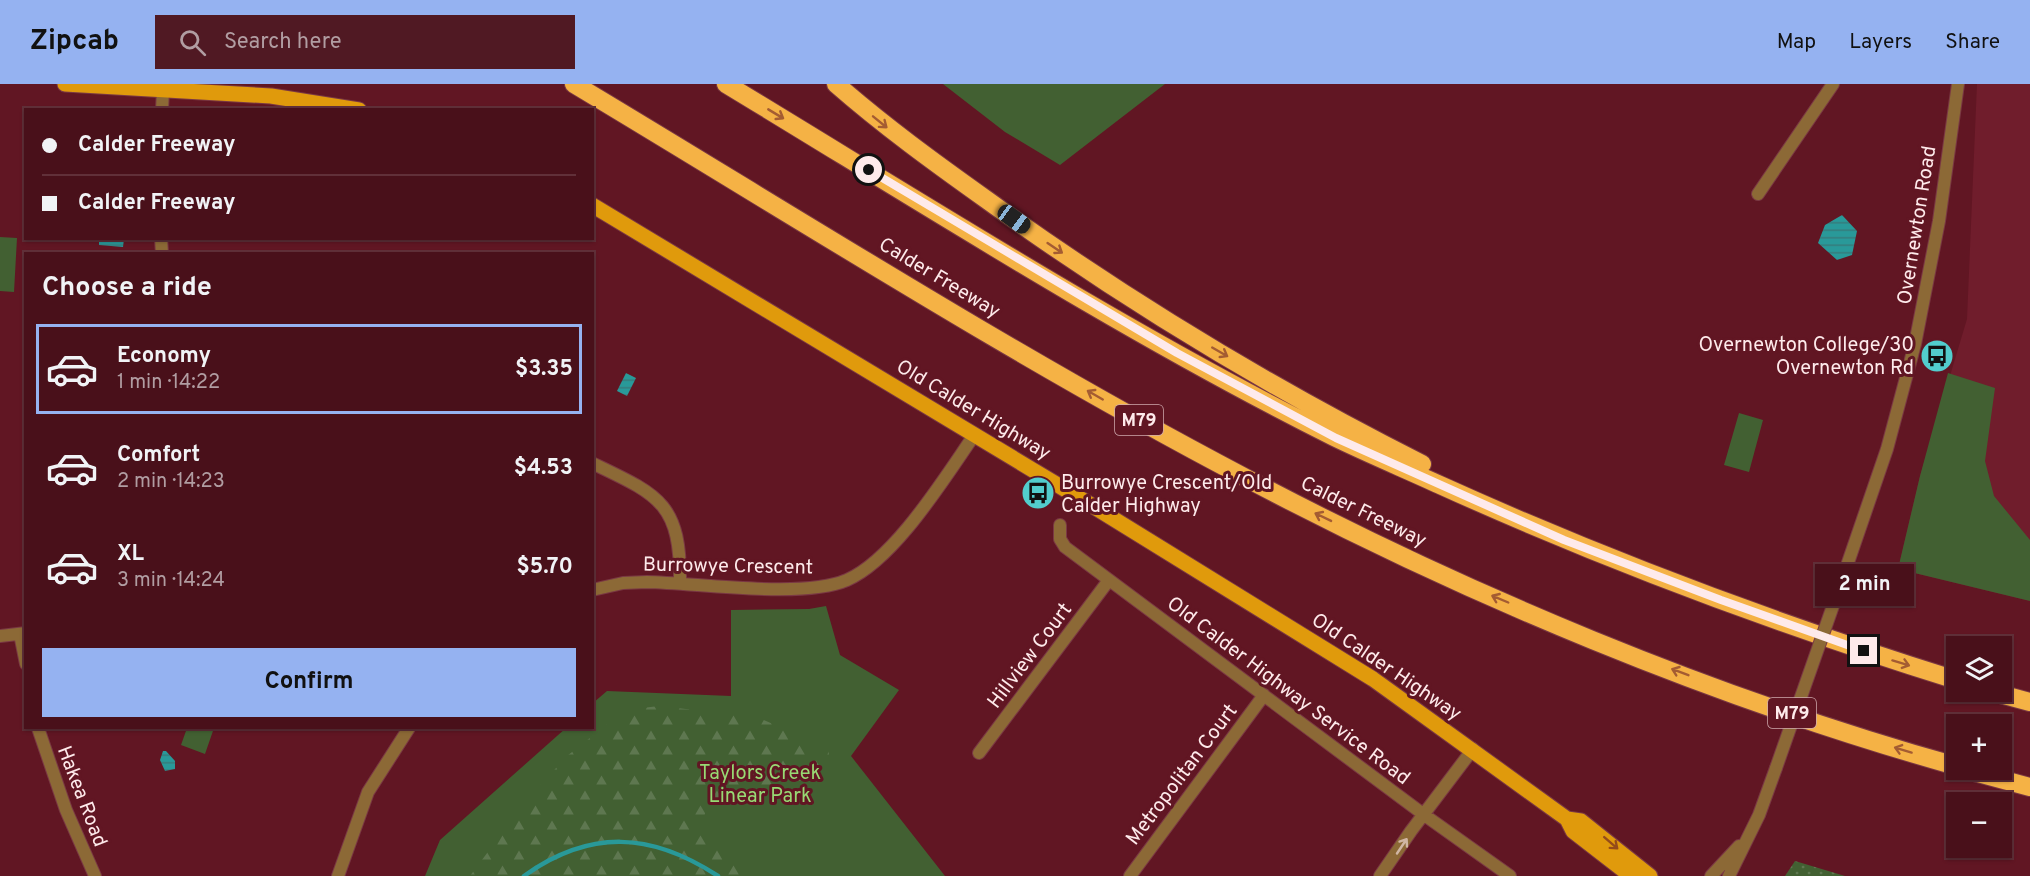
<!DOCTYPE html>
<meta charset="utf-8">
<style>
:root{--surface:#49101a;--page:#501923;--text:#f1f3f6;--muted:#b19da2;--line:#613039;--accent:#95b2f1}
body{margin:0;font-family:Overpass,sans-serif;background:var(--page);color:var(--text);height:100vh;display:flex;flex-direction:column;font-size:22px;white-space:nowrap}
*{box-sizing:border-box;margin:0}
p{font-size:20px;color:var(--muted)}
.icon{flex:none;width:33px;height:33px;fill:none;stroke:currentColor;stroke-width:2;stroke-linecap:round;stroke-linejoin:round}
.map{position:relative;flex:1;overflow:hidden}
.details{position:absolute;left:24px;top:168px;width:570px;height:477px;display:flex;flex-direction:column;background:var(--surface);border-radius:0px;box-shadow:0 2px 4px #0004,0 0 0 2px var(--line)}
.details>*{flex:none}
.guide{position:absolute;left:24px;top:24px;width:570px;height:132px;border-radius:0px;box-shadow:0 2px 4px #0004,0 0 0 2px var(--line);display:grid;align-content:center;height:132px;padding:0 18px;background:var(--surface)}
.controls{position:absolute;left:1946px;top:552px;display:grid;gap:12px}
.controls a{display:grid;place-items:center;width:66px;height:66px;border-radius:0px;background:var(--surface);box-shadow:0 2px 4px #0004,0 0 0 2px var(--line);font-size:30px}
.end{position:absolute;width:27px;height:27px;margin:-14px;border:8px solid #feeaeb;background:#111;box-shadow:0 0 0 3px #111}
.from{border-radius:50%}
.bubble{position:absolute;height:42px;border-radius:0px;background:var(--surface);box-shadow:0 2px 4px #0004,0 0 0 2px var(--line);font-size:20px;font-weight:700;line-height:42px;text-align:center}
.car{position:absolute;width:18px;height:36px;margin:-18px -9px;border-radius:8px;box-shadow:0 0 4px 2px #0007;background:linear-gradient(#222 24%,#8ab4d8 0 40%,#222 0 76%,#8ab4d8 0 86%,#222 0)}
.guide b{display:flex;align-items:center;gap:21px;height:57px;font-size:22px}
.guide b+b{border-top:2px solid var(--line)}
.guide i{width:15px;height:15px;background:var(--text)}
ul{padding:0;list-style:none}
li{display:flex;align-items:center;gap:18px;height:90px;margin:0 12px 9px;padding:0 6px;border:3px solid transparent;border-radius:0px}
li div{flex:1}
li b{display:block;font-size:22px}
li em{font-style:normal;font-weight:700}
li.current{border-color:var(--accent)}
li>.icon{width:54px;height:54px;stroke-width:1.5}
h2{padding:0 18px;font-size:27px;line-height:72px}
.cta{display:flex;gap:12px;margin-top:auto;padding:12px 18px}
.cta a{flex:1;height:69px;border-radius:0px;background:var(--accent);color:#111;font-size:24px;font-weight:700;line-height:69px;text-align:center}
header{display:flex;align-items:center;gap:36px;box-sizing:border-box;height:84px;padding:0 30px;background:var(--accent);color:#111}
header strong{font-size:28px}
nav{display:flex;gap:33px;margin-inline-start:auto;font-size:21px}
.search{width:420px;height:54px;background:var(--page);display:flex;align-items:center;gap:15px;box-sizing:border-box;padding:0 21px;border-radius:0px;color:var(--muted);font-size:22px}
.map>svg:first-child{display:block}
.built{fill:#701d2c}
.green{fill:#426032}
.forest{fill:url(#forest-firs)}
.garden{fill:url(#garden-dots)}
.water{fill:url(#water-rules)}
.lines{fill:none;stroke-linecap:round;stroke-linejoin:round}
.stream{stroke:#299999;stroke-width:4.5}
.minor-casing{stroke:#7a3843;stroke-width:14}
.primary-casing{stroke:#7a3843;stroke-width:17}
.motorway-casing{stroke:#7a3843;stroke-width:20}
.minor{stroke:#8c6936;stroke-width:12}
.primary{stroke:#e09a0c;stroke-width:15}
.motorway{stroke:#f5b245;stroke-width:18}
.minor-bridge-casing{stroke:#7a3843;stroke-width:14;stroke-linecap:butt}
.minor-bridge{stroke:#8c6936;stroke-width:12}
.oneway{stroke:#a45c32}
.oneway2{stroke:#944b1a}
.oneway3{stroke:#d0b6a3}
.route{stroke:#feeaeb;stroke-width:8}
.labels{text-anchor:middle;stroke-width:6;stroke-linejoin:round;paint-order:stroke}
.shield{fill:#611623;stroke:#cfaaaf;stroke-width:1.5}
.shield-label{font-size:18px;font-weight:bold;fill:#feeaeb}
.street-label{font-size:20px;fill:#feeaeb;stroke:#611623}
.poi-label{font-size:20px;fill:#feeaeb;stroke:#611623;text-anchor:end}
.park-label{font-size:20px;fill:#98da74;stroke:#611623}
</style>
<header>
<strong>Zipcab</strong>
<div class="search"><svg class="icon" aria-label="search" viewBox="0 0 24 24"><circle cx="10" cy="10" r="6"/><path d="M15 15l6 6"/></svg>Search here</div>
<nav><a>Map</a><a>Layers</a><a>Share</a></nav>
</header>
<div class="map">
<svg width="2030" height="792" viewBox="0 0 2030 792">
<defs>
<pattern id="forest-firs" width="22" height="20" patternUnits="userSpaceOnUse" patternTransform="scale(1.5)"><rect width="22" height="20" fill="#426032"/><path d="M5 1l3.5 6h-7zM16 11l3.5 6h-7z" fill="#5e7750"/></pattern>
<pattern id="garden-dots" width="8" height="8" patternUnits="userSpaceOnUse" patternTransform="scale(1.5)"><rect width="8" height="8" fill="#426032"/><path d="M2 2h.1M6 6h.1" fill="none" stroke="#5e7750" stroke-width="1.8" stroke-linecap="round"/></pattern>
<pattern id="water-rules" width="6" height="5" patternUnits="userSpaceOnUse" patternTransform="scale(1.5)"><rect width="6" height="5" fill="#299999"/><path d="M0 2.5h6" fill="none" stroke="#357c7c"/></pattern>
</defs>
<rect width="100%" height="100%" fill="#611623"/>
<!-- built -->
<path class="built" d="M1977,0h53v517l-132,-32 22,-93 47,-157z"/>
<!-- green -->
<path class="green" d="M943,0h222l-105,81 -55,-33z
M0,153l17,1 -3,54 -14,-1z
M1948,289l47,15 -10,73 9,35 36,44v61l-132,-32 22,-93z
M1739,329l24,7 -14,52 -25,-7z
M826,522l14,49 59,35 -48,66 94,120h-520l15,-36 126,-112h26l1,-25 14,-12 124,5v-86l78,-1z
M187,644h27l-9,26 -24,-9z"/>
<!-- forest -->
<path class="forest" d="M659,622l98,11 71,31 4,27 -51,9 -74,21 -4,17 30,40 29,14h-292l55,-74 42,-46 52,-41 15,-6z"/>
<!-- garden -->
<path class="garden" d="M1795,777l50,15h-60z"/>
<!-- water -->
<path class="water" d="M1842,131l15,16 -5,24 -15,5 -19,-17 7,-18z
M99,155h25l-1,8 -24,-2z
M626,289l10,5 -9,18 -10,-5z
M163,667h3l9,10v8l-10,2 -5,-11z"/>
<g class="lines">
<!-- stream -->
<path class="stream" d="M524,792c66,-47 127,-44 194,0"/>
<!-- minor casing -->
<g class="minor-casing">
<path id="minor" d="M162,26l1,-20
M1758,110l75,-110
M161,154l1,16
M592,379c67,32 89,40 88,120
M1060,441v14l5,8 358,267 87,62
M1841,499l46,-134 28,-105 24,-123 19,-137
M592,506l31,-7 24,-1c52,1 156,17 200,-2 48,-21 98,-103 128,-146
M20,550l6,30
M0,552l26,-3
M38,644l28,82 29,66
M979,669l130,-173
M338,792l30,-84 41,-64
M1130,792l134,-181
M1380,792l31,-45 62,-82
M1711,792l28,-30
M1729,792l30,-61 17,-47"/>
</g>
<!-- primary casing -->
<g class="primary-casing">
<path id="primary" d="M65,0l206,12 88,14
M592,121l504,303 277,171 194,140 6,12 58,45
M1567,735l14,2 69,55"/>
</g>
<!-- motorway casing -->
<g class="motorway-casing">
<path id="motorway" d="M574,0c222,133 441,273 670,393 223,118 470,221 712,289
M726,0c200,121 398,248 608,353 35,17 71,32 106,48 168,76 340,140 516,195
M836,0c48,42 99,79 151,116 137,99 284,188 435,264
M1993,608l37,10
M1967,686l63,17"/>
</g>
<!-- minor -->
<use href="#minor" class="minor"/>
<!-- primary -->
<use href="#primary" class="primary"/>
<!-- motorway -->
<use href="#motorway" class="motorway"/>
<!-- minor-bridge casing -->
<g class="minor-bridge-casing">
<path id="minor-bridge" d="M1776,684l65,-185"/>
</g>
<!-- minor-bridge -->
<use href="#minor-bridge" class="minor-bridge"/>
</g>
<!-- one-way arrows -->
<defs><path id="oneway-shaft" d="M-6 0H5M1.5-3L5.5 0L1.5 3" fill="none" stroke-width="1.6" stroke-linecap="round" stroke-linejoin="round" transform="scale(1.5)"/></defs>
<g class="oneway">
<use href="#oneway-shaft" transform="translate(776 30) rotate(31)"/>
<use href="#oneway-shaft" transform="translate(880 38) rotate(39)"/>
<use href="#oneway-shaft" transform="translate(1055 164) rotate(34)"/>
<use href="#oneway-shaft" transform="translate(1220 268) rotate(30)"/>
<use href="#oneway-shaft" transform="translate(1095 311) rotate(-150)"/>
<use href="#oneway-shaft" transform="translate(1323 433) rotate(-154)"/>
<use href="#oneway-shaft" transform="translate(1500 515) rotate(-157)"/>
<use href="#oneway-shaft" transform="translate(1901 579) rotate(17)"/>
<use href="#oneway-shaft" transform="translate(1680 588) rotate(-159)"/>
<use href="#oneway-shaft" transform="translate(1903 666) rotate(-163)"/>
</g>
<use class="oneway2" href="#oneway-shaft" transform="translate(1611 759) rotate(41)"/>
<use class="oneway3" href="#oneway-shaft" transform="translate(1402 762) rotate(-56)"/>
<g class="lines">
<!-- route -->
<path class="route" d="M869,86l308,183 159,85 228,102 157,60 143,51"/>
</g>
<!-- icons -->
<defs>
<g id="bus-disc" transform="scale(1.725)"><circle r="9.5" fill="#52cdcd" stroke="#611623"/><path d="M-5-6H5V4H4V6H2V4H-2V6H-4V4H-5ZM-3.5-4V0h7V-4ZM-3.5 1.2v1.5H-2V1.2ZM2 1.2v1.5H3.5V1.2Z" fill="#111"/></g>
</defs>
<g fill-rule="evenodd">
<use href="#bus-disc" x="1937" y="272"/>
<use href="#bus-disc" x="1038" y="409"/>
</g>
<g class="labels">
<!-- shield labels -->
<g class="shield">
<rect x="1115" y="321" width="48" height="30" rx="4.5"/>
<rect x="1768" y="614" width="48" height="30" rx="4.5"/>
</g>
<g class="shield-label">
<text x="1139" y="342">M79</text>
<text x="1792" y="635">M79</text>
</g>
<!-- street labels -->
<g class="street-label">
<text transform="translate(1916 141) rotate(-81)" y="7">Overnewton Road</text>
<text transform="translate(940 193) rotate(31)" y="7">Calder Freeway</text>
<text transform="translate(974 325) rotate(31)" y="7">Old Calder Highway</text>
<text transform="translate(1364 427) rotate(26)" y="7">Calder Freeway</text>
<text transform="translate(728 481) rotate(1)" y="7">Burrowye Crescent</text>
<text transform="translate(1029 571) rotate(-53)" y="7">Hillview Court</text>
<text transform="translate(1387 582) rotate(34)" y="7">Old Calder Highway</text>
<text transform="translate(1289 606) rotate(37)" y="7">Old Calder Highway Service Road</text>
<text transform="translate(1181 690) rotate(-53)" y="7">Metropolitan Court</text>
<text transform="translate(83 712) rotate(69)" y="7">Hakea Road</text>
</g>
<!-- poi labels -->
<g class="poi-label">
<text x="1914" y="267">Overnewton College/30<tspan x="1914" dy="23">Overnewton Rd</tspan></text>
<text x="1061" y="405" text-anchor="start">Burrowye Crescent/Old<tspan x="1061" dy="23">Calder Highway</tspan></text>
</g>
<!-- park labels -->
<g class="park-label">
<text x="760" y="695">Taylors Creek<tspan x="760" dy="23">Linear Park</tspan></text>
</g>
</g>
</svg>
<div class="controls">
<a><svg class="icon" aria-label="layers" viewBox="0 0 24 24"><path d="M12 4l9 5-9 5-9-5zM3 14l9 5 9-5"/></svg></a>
<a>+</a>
<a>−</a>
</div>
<i class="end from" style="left:869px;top:86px"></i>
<i class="end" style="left:1864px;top:567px"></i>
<div class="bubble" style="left:1815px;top:480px;width:99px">2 min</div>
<i class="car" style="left:1014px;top:135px;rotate:126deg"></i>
<div class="guide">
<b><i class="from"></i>Calder Freeway</b>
<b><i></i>Calder Freeway</b>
</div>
<section class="details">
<h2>Choose a ride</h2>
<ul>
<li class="current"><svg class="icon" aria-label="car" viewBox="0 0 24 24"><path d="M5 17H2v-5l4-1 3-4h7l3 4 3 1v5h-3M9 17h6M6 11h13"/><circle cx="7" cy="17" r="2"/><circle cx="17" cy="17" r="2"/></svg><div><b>Economy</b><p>1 min · 14:22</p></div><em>$3.35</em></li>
<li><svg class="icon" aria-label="car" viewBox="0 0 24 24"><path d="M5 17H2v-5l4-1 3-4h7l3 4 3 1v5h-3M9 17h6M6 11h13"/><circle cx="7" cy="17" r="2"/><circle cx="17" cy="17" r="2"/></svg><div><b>Comfort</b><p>2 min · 14:23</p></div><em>$4.53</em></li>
<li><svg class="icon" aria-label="car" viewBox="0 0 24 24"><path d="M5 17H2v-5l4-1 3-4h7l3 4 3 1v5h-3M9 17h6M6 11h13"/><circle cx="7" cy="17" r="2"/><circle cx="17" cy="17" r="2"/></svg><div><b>XL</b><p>3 min · 14:24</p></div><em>$5.70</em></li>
</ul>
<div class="cta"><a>Confirm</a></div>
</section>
</div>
